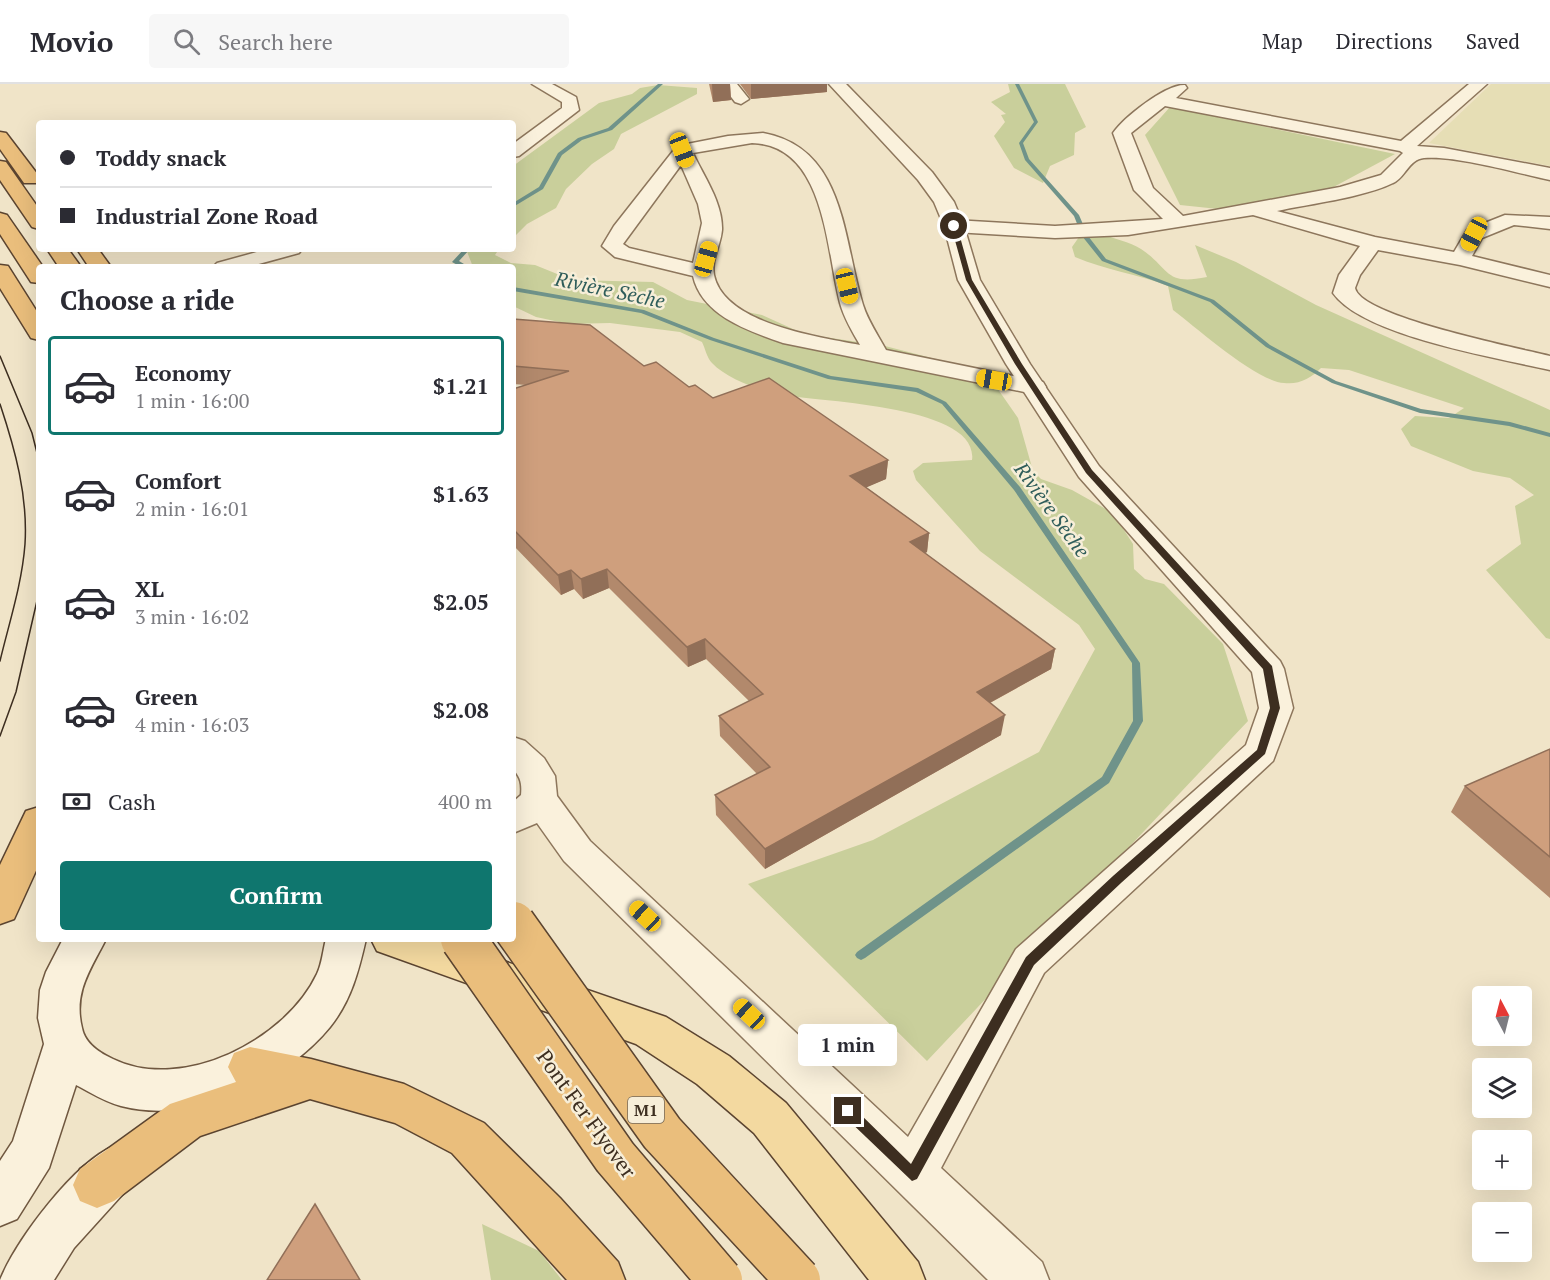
<!DOCTYPE html>
<meta charset="utf-8">
<style>
:root{--surface:#fff;--page:#f7f7f7;--text:#2b2b33;--muted:#7c7c81;--line:#e1e1e2;--accent:#0f766e}
body{margin:0;font-family:"PT Serif",serif;background:var(--page);color:var(--text);height:100vh;display:flex;flex-direction:column;font-size:22px;white-space:nowrap}
*{box-sizing:border-box;margin:0}
p{font-size:20px;color:var(--muted)}
.icon{flex:none;width:33px;height:33px;fill:none;stroke:currentColor;stroke-width:2;stroke-linecap:round;stroke-linejoin:round}
.map{position:relative;flex:1;overflow:hidden}
.side{position:absolute;left:36px;top:180px;width:480px;height:678px;display:flex;flex-direction:column;background:var(--surface);border-radius:6px;box-shadow:0 6px 24px #0002}
.side>*{flex:none}
.banner{position:absolute;left:36px;top:36px;width:480px;height:132px;border-radius:6px;box-shadow:0 6px 24px #0002;display:grid;align-content:center;height:132px;padding:0 24px;background:var(--surface)}
.needle{width:39px;rotate:353deg}
.buttons{position:absolute;left:1472px;top:902px;display:grid;gap:12px}
.buttons a{display:grid;place-items:center;width:60px;height:60px;border-radius:6px;background:var(--surface);box-shadow:0 6px 24px #0002;font-size:30px}
.end{position:absolute;width:27px;height:27px;margin:-14px;border:8px solid #3d2e20;background:#fff;box-shadow:0 0 0 3px #fff}
.from{border-radius:50%}
.bubble{position:absolute;height:42px;border-radius:6px;background:var(--surface);box-shadow:0 6px 24px #0002;font-size:20px;font-weight:600;line-height:42px;text-align:center}
.car{position:absolute;width:18px;height:36px;margin:-18px -9px;border-radius:8px;box-shadow:0 0 4px 2px #0007;background:linear-gradient(#f5c518 24%,#345 0 40%,#f5c518 0 76%,#345 0 86%,#f5c518 0)}
.banner b{display:flex;align-items:center;gap:21px;height:57px;font-size:22px}
.banner b+b{border-top:2px solid var(--line)}
.banner i{width:15px;height:15px;background:var(--text)}
ul{padding:0;list-style:none}
li{display:flex;align-items:center;gap:18px;height:99px;margin:0 12px 9px;padding:0 12px;border:3px solid transparent;border-radius:6px}
li div{flex:1}
li b{display:block;font-size:22px}
li em{font-style:normal;font-weight:600}
li.active{border-color:var(--accent)}
li>.icon{width:54px;height:54px;stroke-width:1.5}
h2{padding:0 24px;font-size:27px;line-height:72px}
.pay{display:flex;align-items:center;gap:15px;height:66px;padding:0 24px;font-size:22px}
.pay p{margin-inline-start:auto}
.button{display:flex;gap:12px;margin-top:auto;padding:12px 24px}
.button a{flex:1;height:69px;border-radius:6px;background:var(--accent);color:#fff;font-size:24px;font-weight:600;line-height:69px;text-align:center}
header{display:flex;align-items:center;gap:36px;box-sizing:border-box;height:84px;padding:0 30px;background:var(--surface);border-bottom:2px solid var(--line)}
header strong{font-size:28px}
nav{display:flex;gap:33px;margin-inline-start:auto;font-size:21px}
.search{width:420px;height:54px;background:var(--page);display:flex;align-items:center;gap:15px;box-sizing:border-box;padding:0 21px;border-radius:6px;color:var(--muted);font-size:22px}
.map>svg:first-child{display:block}
.farmland{fill:#e6deb5}
.green{fill:#c9cf9b}
.lines{fill:none;stroke-linecap:round;stroke-linejoin:round}
.stream{fill:#6f938a;fill-rule:evenodd}
.minor-casing{stroke:#8d765c;stroke-width:3}
.tertiary-casing{stroke:#8d765c;stroke-width:3}
.secondary-casing{stroke:#6f573f;stroke-width:3}
.primary-casing{stroke:#5b4430;stroke-width:3}
.trunk-casing{stroke:#5b4430;stroke-width:3}
.minor{fill:#faf1dc;fill-rule:evenodd}
.tertiary{fill:#faf1dc;fill-rule:evenodd}
.secondary{fill:#faf1dc;fill-rule:evenodd}
.primary{fill:#f3d9a0;fill-rule:evenodd}
.trunk{fill:#eabe7c;fill-rule:evenodd}
.tram{stroke:#3d2e20;stroke-width:1.5}
.trunk-bridge-casing{stroke:#5b4430;stroke-width:47;stroke-linecap:butt}
.trunk-bridge{stroke:#eabe7c;stroke-width:44}
.wall{fill:#b2896c}
.shaded-wall{fill:#916f58}
.building{fill:#cf9f7d;stroke:#916f58;stroke-width:1.5}
.route{fill:#3d2e20}
.labels{text-anchor:middle;stroke-width:5;stroke-linejoin:round;paint-order:stroke}
.shield{fill:#f7eed8;stroke:#756857;stroke-width:1.5}
.shield-label{font-size:16px;font-weight:bold;fill:#3d2e20}
.water-label{font-size:20px;font-style:italic;fill:#2f5d5a;stroke:#f7eed8}
.near-street-label{font-size:21px;fill:#3d2e20;stroke:#f7eed8}
</style>
<header>
<strong>Movio</strong>
<div class="search"><svg class="icon" aria-label="search" viewBox="0 0 24 24"><circle cx="10" cy="10" r="6"/><path d="M15 15l6 6"/></svg>Search here</div>
<nav><a>Map</a><a>Directions</a><a>Saved</a></nav>
</header>
<div class="map">
<svg width="1550" height="1196" viewBox="0 0 1550 1196">
<rect width="100%" height="100%" fill="#f0e4c8"/>
<!-- farmland -->
<path class="farmland" d="M1491,0h59v82l-121,-23z"/>
<!-- green -->
<path class="green" d="M1008,0h57l21,43 -11,6 -1,22 -24,11 -7,17 -29,-15 -20,-32 11,-14 -4,-7 5,-1 -15,-12 19,-10z
M658,1l39,3v6l-76,40 -7,15 -22,15 -26,25 -10,19 -29,16 -14,14v-72l86,-63 33,-9 8,-6z
M1170,23l225,47 -67,36 -100,20 -48,-5 -35,-70z
M1100,150c13,4 30,8 41,15 30,20 23,37 66,28l-12,-32 41,17 80,43 234,105v229l-4,-1 -60,-68 35,-26 -6,-38 19,-11 -24,-17 -37,-7 -62,-25 -10,-17 14,-13 34,2 15,-10 -115,-38 -28,-2c-10,10 -22,17 -37,15 -28,-2 -87,-55 -111,-73l-5,-24c-30,-12 -63,-16 -93,-29l-3,-10 7,-10z
M466,165h33l-4,6 16,8 24,2 37,15 81,2 34,18 75,15 42,19 81,12 101,26 32,46 15,53 8,8 31,11 41,23 20,31 1,25 11,10 19,5 59,60 25,77 -321,340 -179,-177 125,-44 166,-88 56,-103 -16,-24 -99,-74 -64,-71 -3,-9 10,-8 49,-3c8,-56 -158,-58 -195,-66 -19,-4 -51,-16 -65,-31 -5,-5 -7,-15 -10,-21l-22,-10 -70,-9 -41,1 -33,-7 -23,-11v-39h-40z
M482,1140l57,27 23,29h-71z"/>
<g class="lines">
<!-- stream -->
<path class="stream" d="M658,0h5l-51,46 -30,10 -20,15 -19,34 -30,18v-4l26,-16 19,-34 20,-15 30,-10z
M1015,0h4l19,38 -15,21 6,16 50,56 9,21 18,23 108,41 56,45 66,36 85,28 89,13 40,11v4l-41,-11 -89,-13 -88,-30 -66,-36 -56,-45 -108,-41 -20,-25 -8,-20 -49,-56 -6,-17 15,-21z
M464,165h6l-11,12 10,6h-8l-9,-5z
M513,203l131,23 70,28 117,38 87,12 28,14 74,85 120,176 3,58 -34,62 -244,175 -4,2 -4,-2 -2,-3 2,-3 245,-175 31,-56 -1,-58 -118,-173 -72,-86 -26,-12 -88,-13 -118,-39 -69,-27 -128,-22z"/>
<!-- minor casing -->
<g class="minor-casing">
<path id="minor" d="M532,0h20l24,13 3,13 -60,46 -6,1v-13l49,-36v-6z
M721,0h16l12,15 -8,5 -6,-2z
M1469,0h18l-70,62 27,2 106,20v12c-33,-7 -95,-25 -126,-22 -15,1 -19,20 -31,25 -28,14 -84,21 -116,28l98,26 79,15 13,-22 38,-15 45,2v12l-36,-4 -32,13 -10,18 78,19v12l-90,-22 -82,-15 -18,25 -5,13c6,29 164,60 195,68v14c-52,-12 -187,-34 -217,-77l6,-18 21,-29 -107,-31 -125,20 -73,3 -101,-6 -7,-2 -3,-4 3,-4 7,-2 101,6 108,-7 -29,-29 -21,-57c11,-16 53,-49 72,-48l2,3 -11,10 225,43zM1165,22l235,45 3,2 -22,22 -41,12 -157,29 -30,-28 -22,-55z
M763,49c83,15 80,108 100,172 5,16 15,30 23,45l157,32 3,5 -3,5 -9,2 -251,-51c-34,-12 -81,-27 -90,-67l-78,-19 -13,-11 12,-20 63,-80 51,-10zM752,59c74,2 74,107 88,160 4,15 12,28 20,42 -41,-8 -136,-21 -146,-70 -3,-16 7,-30 8,-45 1,-27 -18,-53 -29,-77zM681,81l17,39 4,19 -9,40 -64,-15 -6,-4z
M268,165h34l-3,4 -51,14h-35l4,-4z"/>
</g>
<!-- tertiary casing -->
<g class="tertiary-casing">
<path id="tertiary" d="M829,0h17l86,88 22,30 10,24 16,54 50,84 69,102 181,195 4,8 9,39 -20,53 -229,212 -103,195 101,94 7,18h-61l-424,-419 -27,-38 -24,10v-31l8,-7c1,-11 0,-17 -8,-26v-32l12,4 19,17 11,18 2,20 33,45 318,296 108,-188 230,-204 13,-37 -7,-36 -173,-195 -73,-113 -48,-84 -14,-54 -10,-24 -16,-22z"/>
</g>
<!-- secondary casing -->
<g class="secondary-casing">
<path id="secondary" d="M63,855h43c-15,30 -33,53 -24,89 3,16 18,25 31,31 69,34 173,-19 204,-85 5,-10 6,-24 9,-35h40c-7,31 -15,62 -36,88 -46,56 -136,98 -209,79 -16,-4 -31,-14 -45,-21l-27,83 -32,51 -17,7v-65l13,-20 31,-97 -6,-26 2,-28 6,-18z
M114,1062l17,7 6,16 -6,16 -57,63 -20,32h-54c17,-41 74,-117 114,-134z"/>
</g>
<!-- primary casing -->
<g class="primary-casing">
<path id="primary" d="M371,855h69l226,78 63,39 57,47 132,159 7,18h-56l-115,-147 -57,-49 -61,-40 -259,-93z"/>
</g>
<!-- trunk casing -->
<g class="trunk-casing">
<path id="trunk" d="M0,48l6,1 32,42v8h-14l-24,-34z
M0,77l6,1 33,47v20l-7,-2 -32,-47z
M0,129l7,2 36,52h-4v16l-8,-1 -31,-48z
M47,165h21l13,18h-22z
M77,165h21l13,18h-22z
M0,181l8,1 31,49v25l-8,-2 -31,-50z
M39,723v57l-25,55 -14,5v-59l26,-54z
M250,963l61,12 93,25 80,39 76,75 58,64 7,18h-58l-115,-127 -57,-30 -85,-24 -110,37 -86,65 -17,7 -17,-7 -7,-16 7,-16 90,-65 66,-22 -8,-15 6,-14z"/>
</g>
<!-- minor -->
<use href="#minor" class="minor"/>
<!-- tertiary -->
<use href="#tertiary" class="tertiary"/>
<!-- secondary -->
<use href="#secondary" class="secondary"/>
<!-- primary -->
<use href="#primary" class="primary"/>
<!-- trunk -->
<use href="#trunk" class="trunk"/>
<!-- tram -->
<path class="tram" d="M0,272l32,77 7,28
M0,320c15,45 28,92 25,140 -3,40 -16,79 -25,117
M0,652l16,-44 23,-100"/>
<!-- trunk-bridge casing -->
<g class="trunk-bridge-casing">
<path id="trunk-bridge" d="M513,840l149,209 136,147
M463,855l152,218 105,123"/>
</g>
<!-- trunk-bridge -->
<use href="#trunk-bridge" class="trunk-bridge"/>
</g>
<!-- wall -->
<path class="wall" d="M709,0h21l1,16 -18,2z
M740,0h87v8l-76,7z
M513,235l131,47 69,32 175,62 -2,19 -20,8 63,46 -2,19 -2,1 130,96 -4,20 -61,34 11,32 -236,134 -49,-54 -1,-20 42,-21 -37,-38 -1,-20 30,-15 -43,-42 -18,8 -79,-79 -26,11 -9,-10 -13,6 -48,-50v-156l13,-4 -13,-1z
M1550,665v149l-99,-86 14,-26z"/>
<!-- shaded-wall -->
<path class="shaded-wall" d="M712,0h18l1,16 -18,2z
M751,0h76v8l-76,7z
M888,376l-2,19 -37,16 1,-19z
M929,449l-2,19 -19,9 2,-19z
M607,485l2,19 -26,11 -2,-20z
M571,486l3,19 -13,6 -3,-20z
M705,555l1,20 -18,8 -1,-20z
M1055,565l-4,20 -78,43 4,-20z
M1005,631l-4,20 -236,134v-20z"/>
<!-- building -->
<path class="building" d="M513,235l77,6 54,41 12,-4 33,25 6,-2 18,13 56,-20 119,82 -38,16 79,57 -19,9 145,107 -78,43 28,23 -240,134 -50,-54 55,-28 -51,-51 44,-22 -58,-55 -18,8 -80,-78 -26,10 -10,-9 -13,5 -45,-46v-140l56,-18 -56,-5z
M1550,665v108l-85,-71z
M315,1120l45,76h-93z"/>
<!-- route -->
<path class="route" d="M954,140l3,2 15,54 50,84 70,106 180,196 8,42 -15,46 -144,129 -87,82 -117,214 -5,2 -69,-66v-9h9l59,58 115,-207 87,-81 144,-126 13,-42 -7,-39 -177,-196 -71,-109 -49,-84 -15,-54z"/>
<g class="labels">
<!-- shield labels -->
<rect class="shield" x="628" y="1013" width="36" height="26" rx="4.5"/>
<g class="shield-label">
<text x="646" y="1032">M1</text>
</g>
<!-- water labels -->
<g class="water-label">
<text transform="translate(610 206) rotate(12)" y="7">Rivière Sèche</text>
<text transform="translate(1052 426) rotate(54)" y="7">Rivière Sèche</text>
</g>
<!-- near-street labels -->
<g class="near-street-label">
<text transform="translate(586 1030) rotate(54)" y="7">Pont Fer Flyover</text>
</g>
</g>
</svg>
<div class="buttons">
<a><svg class="needle" viewBox="-14 -14 28 28"><path d="M0-13l5 13h-10z" fill="#e53935"/><path d="M0 13l5-13h-10z" fill="#7c7c81"/></svg></a>
<a><svg class="icon" aria-label="layers" viewBox="0 0 24 24"><path d="M12 4l9 5-9 5-9-5zM3 14l9 5 9-5"/></svg></a>
<a>+</a>
<a>−</a>
</div>
<i class="end from" style="left:954px;top:142px"></i>
<i class="end" style="left:848px;top:1027px"></i>
<div class="bubble" style="left:798px;top:940px;width:99px">1 min</div>
<i class="car" style="left:682px;top:66px;rotate:159deg"></i>
<i class="car" style="left:1474px;top:150px;rotate:208deg"></i>
<i class="car" style="left:706px;top:175px;rotate:16deg"></i>
<i class="car" style="left:847px;top:202px;rotate:166deg"></i>
<i class="car" style="left:994px;top:296px;rotate:280deg"></i>
<i class="car" style="left:645px;top:832px;rotate:313deg"></i>
<i class="car" style="left:749px;top:930px;rotate:313deg"></i>
<div class="banner">
<b><i class="from"></i>Toddy snack</b>
<b><i></i>Industrial Zone Road</b>
</div>
<section class="side">
<h2>Choose a ride</h2>
<ul>
<li class="active"><svg class="icon" aria-label="car" viewBox="0 0 24 24"><path d="M5 17H2v-5l4-1 3-4h7l3 4 3 1v5h-3M9 17h6M6 11h13"/><circle cx="7" cy="17" r="2"/><circle cx="17" cy="17" r="2"/></svg><div><b>Economy</b><p>1 min · 16:00</p></div><em>$1.21</em></li>
<li><svg class="icon" aria-label="car" viewBox="0 0 24 24"><path d="M5 17H2v-5l4-1 3-4h7l3 4 3 1v5h-3M9 17h6M6 11h13"/><circle cx="7" cy="17" r="2"/><circle cx="17" cy="17" r="2"/></svg><div><b>Comfort</b><p>2 min · 16:01</p></div><em>$1.63</em></li>
<li><svg class="icon" aria-label="car" viewBox="0 0 24 24"><path d="M5 17H2v-5l4-1 3-4h7l3 4 3 1v5h-3M9 17h6M6 11h13"/><circle cx="7" cy="17" r="2"/><circle cx="17" cy="17" r="2"/></svg><div><b>XL</b><p>3 min · 16:02</p></div><em>$2.05</em></li>
<li><svg class="icon" aria-label="car" viewBox="0 0 24 24"><path d="M5 17H2v-5l4-1 3-4h7l3 4 3 1v5h-3M9 17h6M6 11h13"/><circle cx="7" cy="17" r="2"/><circle cx="17" cy="17" r="2"/></svg><div><b>Green</b><p>4 min · 16:03</p></div><em>$2.08</em></li>
</ul>
<div class="pay"><svg class="icon" aria-label="cash" viewBox="0 0 24 24"><path d="M3 7h18v10H3z"/><circle cx="12" cy="12" r="2"/></svg>Cash<p>400 m</p></div>
<div class="button"><a>Confirm</a></div>
</section>
</div>
